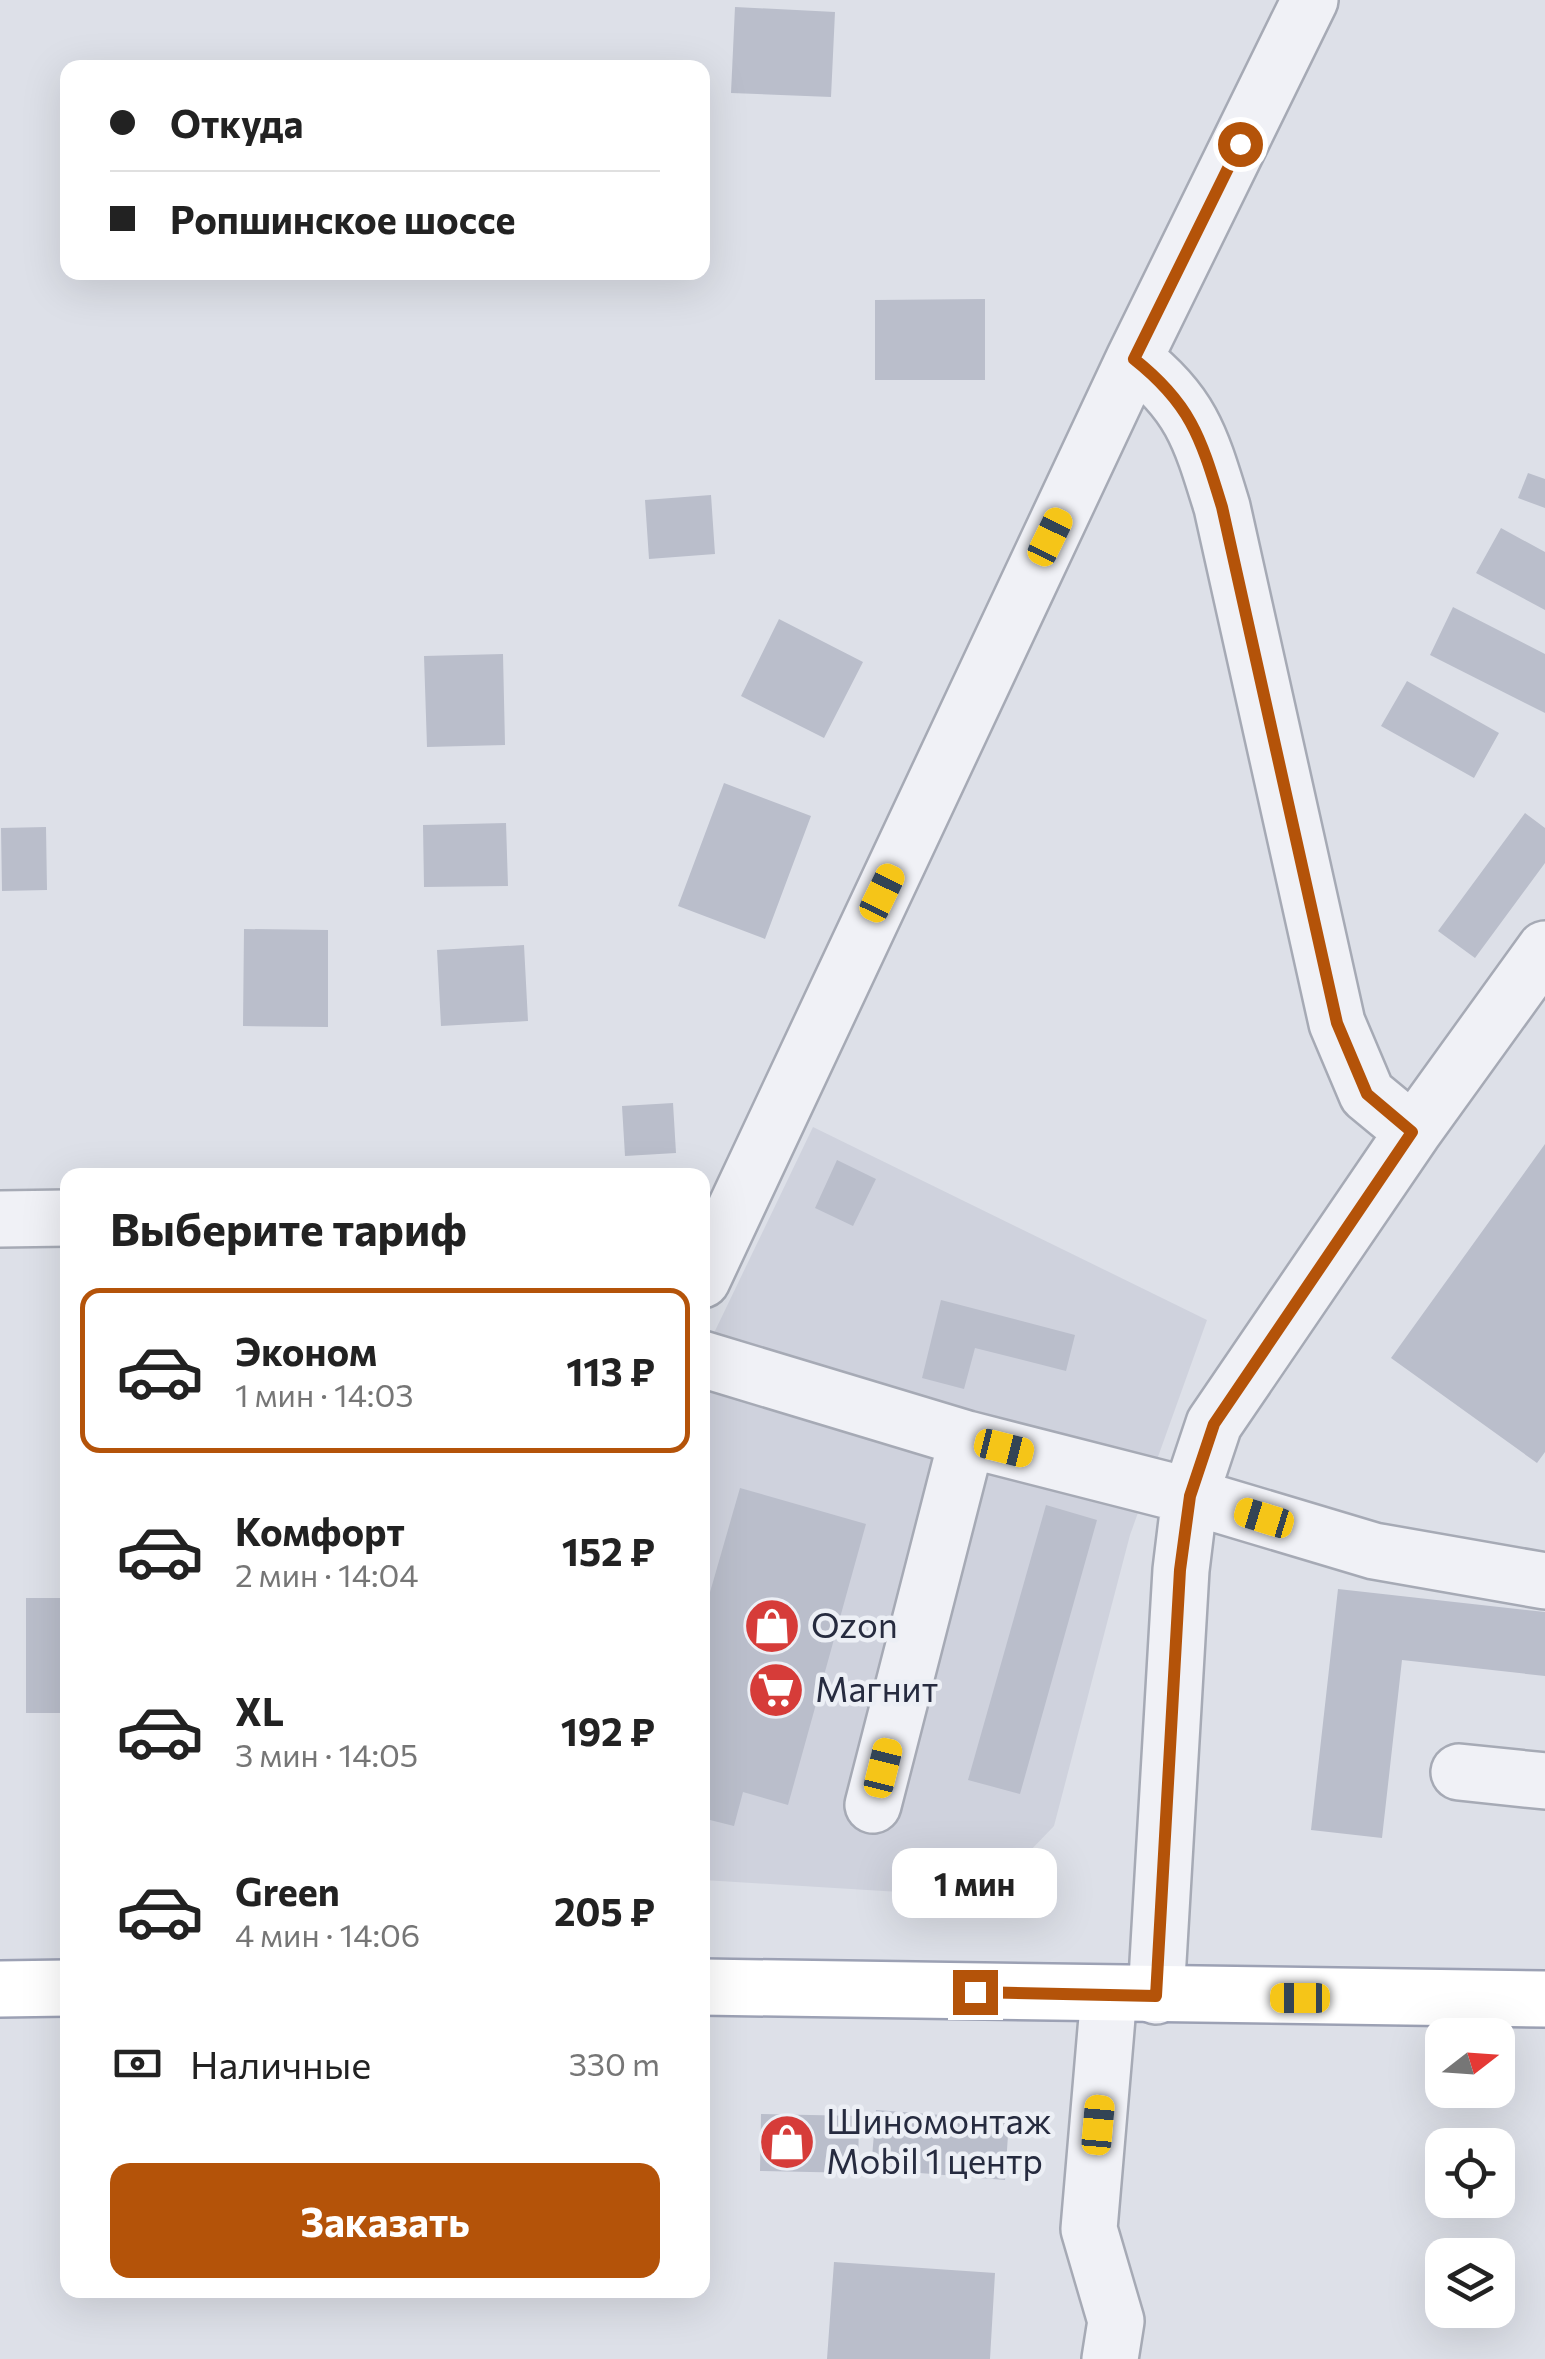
<!DOCTYPE html>
<html lang="ru">
<meta charset="utf-8">
<style>
:root{--surface:#fff;--page:#f6f6f6;--text:#222;--muted:#767676;--line:#e0e0e0;--accent:#b45309}
body{margin:0;font-family:Commissioner,sans-serif;background:var(--page);color:var(--text);height:100vh;display:flex;flex-direction:column;font-size:38px;white-space:nowrap}
*{box-sizing:border-box;margin:0}
p{font-size:32px;color:var(--muted)}
.icon{flex:none;width:55px;height:55px;fill:none;stroke:currentColor;stroke-width:2;stroke-linecap:round;stroke-linejoin:round}
.map{position:relative;flex:1;overflow:hidden}
.side{position:absolute;left:60px;top:1168px;width:650px;height:1130px;display:flex;flex-direction:column;background:var(--surface);border-radius:20px;box-shadow:0 10px 40px #0002}
.side>*{flex:none}
.hud{position:absolute;left:60px;top:60px;width:650px;height:220px;border-radius:20px;box-shadow:0 10px 40px #0002;display:grid;align-content:center;height:220px;padding:0 50px;background:var(--surface)}
.needle{width:65px;rotate:73deg}
.controls{position:absolute;left:1425px;top:2018px;display:grid;gap:20px}
.controls a{display:grid;place-items:center;width:90px;height:90px;border-radius:20px;background:var(--surface);box-shadow:0 10px 40px #0002;font-size:50px}
.end{position:absolute;width:45px;height:45px;margin:-22px;border:12px solid #b45309;background:#fff;box-shadow:0 0 0 5px #fff}
.from{border-radius:50%}
.bubble{position:absolute;height:70px;border-radius:20px;background:var(--surface);box-shadow:0 10px 40px #0002;font-size:32px;font-weight:700;line-height:70px;text-align:center}
.car{position:absolute;width:30px;height:60px;margin:-30px -15px;border-radius:12px;box-shadow:0 0 8px 2px #0007;background:linear-gradient(#f5c518 24%,#345 0 40%,#f5c518 0 76%,#345 0 86%,#f5c518 0)}
.hud b{display:flex;align-items:center;gap:35px;height:95px;font-size:38px}
.hud b+b{border-top:2px solid var(--line)}
.hud i{width:25px;height:25px;background:var(--text)}
ul{padding:0;list-style:none}
li{display:flex;align-items:center;gap:30px;height:165px;margin:0 20px 15px;padding:0 30px;border:5px solid transparent;border-radius:20px}
li div{flex:1}
li b{display:block;font-size:38px}
li em{font-style:normal;font-weight:700}
li.current{border-color:var(--accent)}
li>.icon{width:90px;height:90px;stroke-width:1.5}
h2{padding:0 50px;font-size:45px;line-height:120px}
.pay{display:flex;align-items:center;gap:25px;height:110px;padding:0 50px;font-size:38px}
.pay p{margin-inline-start:auto}
.button{display:flex;gap:20px;margin-top:auto;padding:20px 50px}
.button a{flex:1;height:115px;border-radius:20px;background:var(--accent);color:#fff;font-size:40px;font-weight:700;line-height:115px;text-align:center}
.map>svg:first-child{display:block}
.built{fill:#cfd2dd}
.building{fill:#babecb}
.lines{fill:none;stroke-linecap:round;stroke-linejoin:round}
.minor-casing{stroke:#a6aab5;stroke-width:60}
.major-casing{stroke:#9ca1b4;stroke-width:60}
.minor{stroke:#f0f1f6;stroke-width:55}
.major{stroke:#fff;stroke-width:55}
.route{stroke:#b45309;stroke-width:12}
.labels{text-anchor:middle;stroke-width:9;stroke-linejoin:round;paint-order:stroke}
.poi-label{font-size:35px;fill:#262b3f;stroke:#eceff5;text-anchor:start}
</style>
<div class="map">
<svg width="1545" height="2359" viewBox="0 0 1545 2359">
<rect width="100%" height="100%" fill="#dde0e8"/>
<!-- built -->
<path class="built" d="M813,1127l394,193 -77,215 -76,291 -54,56 -52,13 -245,-15 -1,-522z"/>
<!-- building -->
<path class="building" d="M735,7l100,5 -4,85 -100,-4z
M985,299v81h-110v-80z
M1528,473l17,6v29l-27,-10z
M711,495l4,59 -66,5 -4,-59z
M1501,528l44,24v58l-69,-37z
M1453,607l92,47v59l-115,-58z
M779,619l84,43 -39,76 -83,-42z
M503,654l2,91 -78,2 -3,-91z
M1407,681l92,52 -25,45 -93,-52z
M724,783l87,33 -46,123 -87,-33z
M1525,813l20,15v35l-70,95 -37,-27z
M506,823l2,63 -84,1 -1,-62z
M46,827l1,63 -45,1 -1,-63z
M244,929l84,1v97l-85,-1z
M524,945l4,76 -87,5 -4,-76z
M673,1103l3,50 -51,3 -3,-50z
M1545,1144v308l-8,11 -146,-105z
M837,1160l39,19 -23,47 -38,-18z
M941,1300l134,35 -9,36 -91,-23 -11,41 -42,-11z
M740,1488l126,36 -78,281 -45,-13 -9,34 -32,-8v-198z
M1046,1505l51,15 -77,274 -52,-14z
M1338,1589l207,23v64l-143,-16 -20,178 -71,-8z
M26,1598h42v115h-42z
M876,2110l133,10 -4,60 -134,-11z
M761,2114l98,2 -1,57 -98,-2z
M834,2262l161,11 -5,86h-163z"/>
<g class="lines">
<!-- minor casing -->
<g class="minor-casing">
<path id="minor" d="M1134,359c58,45 67,80 88,148l115,516 30,71 46,38
M0,1219l68,-1
M702,1280l432,-921 176,-359
M702,1359l265,80 223,57 184,55 171,30
M1459,1772l86,9
M873,1805l94,-366
M1109,1994l-20,235 27,92 -6,38
M1156,1996l25,-426 9,-74 24,-72 199,-292 132,-183"/>
</g>
<!-- major casing -->
<g class="major-casing">
<path id="major" d="M702,1987l843,12
M0,1989l68,-1"/>
</g>
<!-- minor -->
<use href="#minor" class="minor"/>
<!-- major -->
<use href="#major" class="major"/>
</g>
<g class="lines">
<!-- route -->
<path class="route" d="M975,1992l181,4 24,-426 10,-74 24,-72 198,-292 -45,-38 -30,-71 -115,-516c-21,-68 -30,-102 -88,-148l106,-215"/>
</g>
<!-- icons -->
<defs>
<g id="shop-disc" transform="scale(2.875)"><circle r="9.5" fill="#d63c39" stroke="#eceff5"/><path d="M-5-2.5h2.3a2.7 3.5 0 0 1 5.4 0H5L5.5 6h-11ZM-1.5-2.5h3a1.5 2.3 0 0 0-3 0Z" fill="#fff"/></g>
<g id="supermarket-disc" transform="scale(2.875)"><circle r="9.5" fill="#d63c39" stroke="#eceff5"/><path d="M-6-5.5h2.5l.6 2H6L4.5 2H-2.5L-4.4-4H-6ZM-1.5 3.2a1.3 1.3 0 1 0 .1 0ZM3 3.2a1.3 1.3 0 1 0 .1 0Z" fill="#fff"/></g>
</defs>
<g fill-rule="evenodd">
<use href="#shop-disc" x="772" y="1626"/>
<use href="#supermarket-disc" x="776" y="1690"/>
<use href="#shop-disc" x="787" y="2142"/>
</g>
<g class="labels">
<!-- poi labels -->
<g class="poi-label">
<text x="811" y="1638">Ozon</text>
<text x="815" y="1702">Магнит</text>
<text x="826" y="2134">Шиномонтаж<tspan x="826" dy="40">Mobil 1 центр</tspan></text>
</g>
</g>
</svg>
<div class="controls">
<a><svg class="needle" viewBox="-14 -14 28 28"><path d="M0-13l5 13h-10z" fill="#e53935"/><path d="M0 13l5-13h-10z" fill="#767676"/></svg></a>
<a><svg class="icon" aria-label="locate" viewBox="0 0 24 24"><circle cx="12" cy="12" r="6"/><path d="M12 2v4M12 18v4M2 12h4M18 12h4"/></svg></a>
<a><svg class="icon" aria-label="layers" viewBox="0 0 24 24"><path d="M12 4l9 5-9 5-9-5zM3 14l9 5 9-5"/></svg></a>
</div>
<i class="end from" style="left:1240px;top:144px"></i>
<i class="end" style="left:975px;top:1992px"></i>
<div class="bubble" style="left:892px;top:1848px;width:165px">1 мин</div>
<i class="car" style="left:1050px;top:537px;rotate:26deg"></i>
<i class="car" style="left:882px;top:893px;rotate:26deg"></i>
<i class="car" style="left:1004px;top:1448px;rotate:104deg"></i>
<i class="car" style="left:1264px;top:1518px;rotate:287deg"></i>
<i class="car" style="left:883px;top:1768px;rotate:14deg"></i>
<i class="car" style="left:1300px;top:1998px;rotate:270deg"></i>
<i class="car" style="left:1098px;top:2125px;rotate:5deg"></i>
<div class="hud">
<b><i class="from"></i>Откуда</b>
<b><i></i>Ропшинское шоссе</b>
</div>
<section class="side">
<h2>Выберите тариф</h2>
<ul>
<li class="current"><svg class="icon" aria-label="car" viewBox="0 0 24 24"><path d="M5 17H2v-5l4-1 3-4h7l3 4 3 1v5h-3M9 17h6M6 11h13"/><circle cx="7" cy="17" r="2"/><circle cx="17" cy="17" r="2"/></svg><div><b>Эконом</b><p>1 мин · 14:03</p></div><em>113 ₽</em></li>
<li><svg class="icon" aria-label="car" viewBox="0 0 24 24"><path d="M5 17H2v-5l4-1 3-4h7l3 4 3 1v5h-3M9 17h6M6 11h13"/><circle cx="7" cy="17" r="2"/><circle cx="17" cy="17" r="2"/></svg><div><b>Комфорт</b><p>2 мин · 14:04</p></div><em>152 ₽</em></li>
<li><svg class="icon" aria-label="car" viewBox="0 0 24 24"><path d="M5 17H2v-5l4-1 3-4h7l3 4 3 1v5h-3M9 17h6M6 11h13"/><circle cx="7" cy="17" r="2"/><circle cx="17" cy="17" r="2"/></svg><div><b>XL</b><p>3 мин · 14:05</p></div><em>192 ₽</em></li>
<li><svg class="icon" aria-label="car" viewBox="0 0 24 24"><path d="M5 17H2v-5l4-1 3-4h7l3 4 3 1v5h-3M9 17h6M6 11h13"/><circle cx="7" cy="17" r="2"/><circle cx="17" cy="17" r="2"/></svg><div><b>Green</b><p>4 мин · 14:06</p></div><em>205 ₽</em></li>
</ul>
<div class="pay"><svg class="icon" aria-label="cash" viewBox="0 0 24 24"><path d="M3 7h18v10H3z"/><circle cx="12" cy="12" r="2"/></svg>Наличные<p>330 m</p></div>
<div class="button"><a>Заказать</a></div>
</section>
</div>
